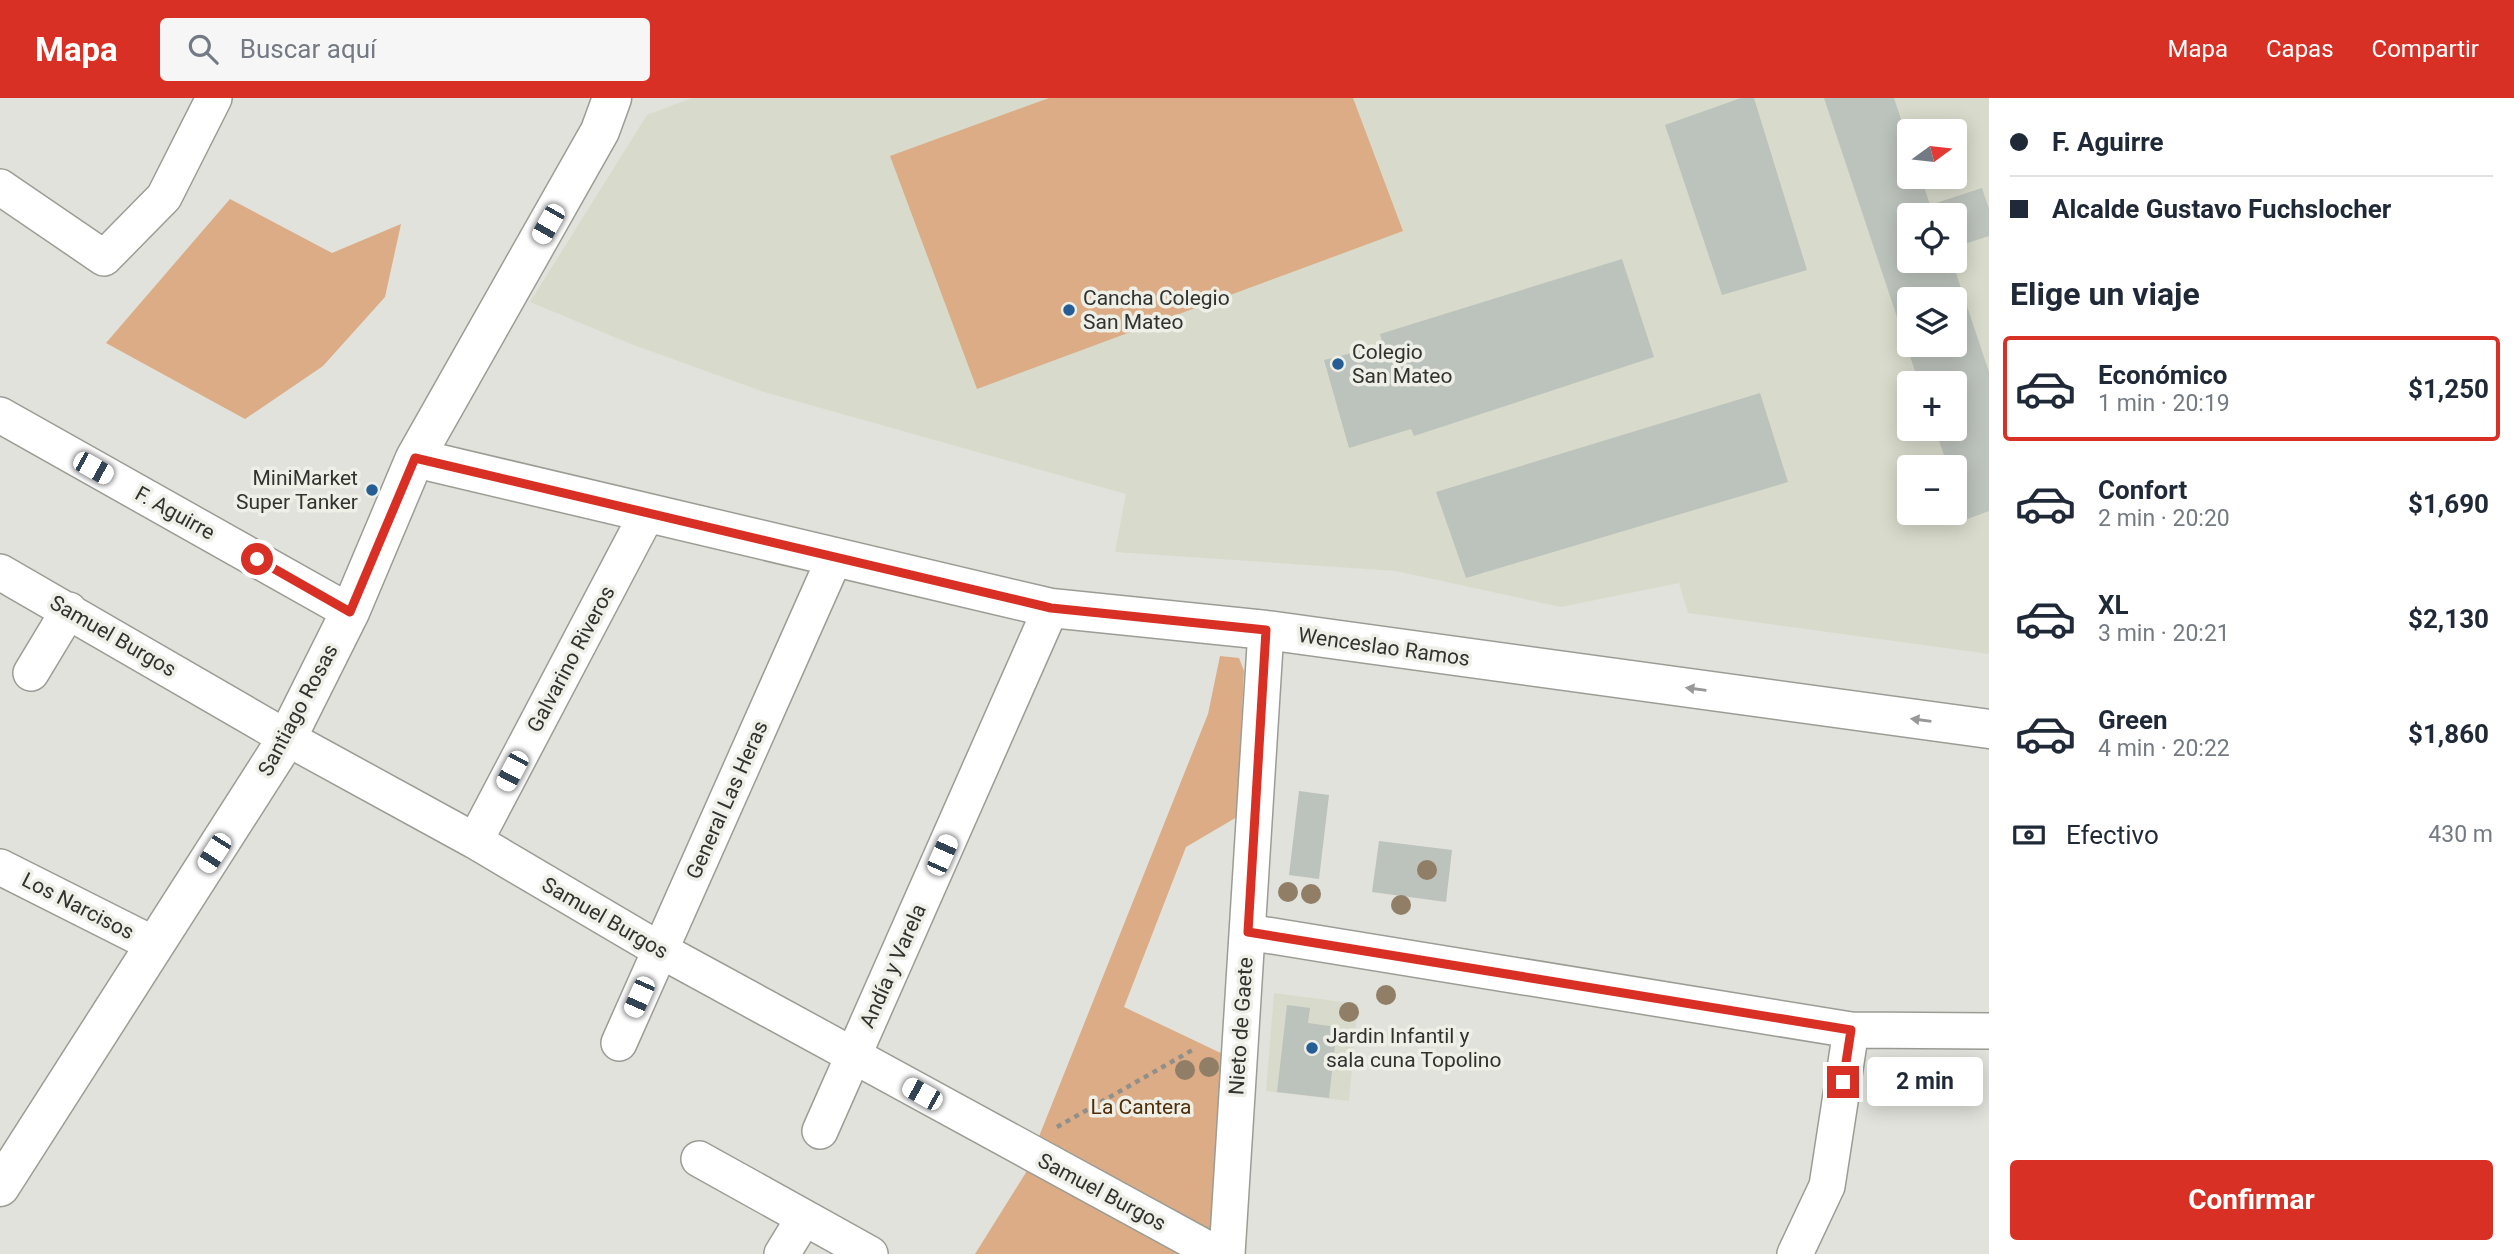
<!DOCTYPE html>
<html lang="es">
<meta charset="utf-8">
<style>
:root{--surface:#fff;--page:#f6f6f7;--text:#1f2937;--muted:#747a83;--line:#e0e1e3;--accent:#d93025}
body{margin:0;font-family:Roboto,sans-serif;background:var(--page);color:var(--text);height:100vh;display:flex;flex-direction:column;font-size:26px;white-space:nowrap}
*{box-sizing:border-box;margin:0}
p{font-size:23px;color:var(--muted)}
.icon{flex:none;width:38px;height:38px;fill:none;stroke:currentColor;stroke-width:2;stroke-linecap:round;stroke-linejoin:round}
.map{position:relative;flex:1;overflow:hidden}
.drawer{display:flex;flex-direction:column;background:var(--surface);width:525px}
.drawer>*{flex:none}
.hud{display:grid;align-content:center;height:154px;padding:0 21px;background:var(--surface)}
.needle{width:46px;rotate:75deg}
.controls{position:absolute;left:1897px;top:21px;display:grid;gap:14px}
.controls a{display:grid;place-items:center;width:70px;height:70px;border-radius:7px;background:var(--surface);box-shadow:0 4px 18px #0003;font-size:35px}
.end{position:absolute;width:32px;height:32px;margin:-16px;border:9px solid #d93025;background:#fff;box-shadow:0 0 0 4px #fff}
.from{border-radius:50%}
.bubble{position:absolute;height:49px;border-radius:7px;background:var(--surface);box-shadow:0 4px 18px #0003;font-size:23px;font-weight:700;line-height:49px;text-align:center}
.car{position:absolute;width:21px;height:42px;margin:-21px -10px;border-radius:9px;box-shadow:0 0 5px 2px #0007;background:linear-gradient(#fff 24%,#345 0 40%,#fff 0 76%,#345 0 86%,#fff 0)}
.hud b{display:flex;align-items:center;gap:24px;height:66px;font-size:26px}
.hud b+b{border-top:2px solid var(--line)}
.hud i{width:18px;height:18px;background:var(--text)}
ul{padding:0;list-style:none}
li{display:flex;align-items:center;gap:21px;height:105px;margin:0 14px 10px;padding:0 7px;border:4px solid transparent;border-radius:7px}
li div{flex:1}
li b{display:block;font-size:26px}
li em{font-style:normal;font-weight:700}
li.on{border-color:var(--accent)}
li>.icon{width:63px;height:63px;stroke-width:1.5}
h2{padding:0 21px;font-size:32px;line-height:84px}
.pay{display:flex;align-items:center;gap:18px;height:77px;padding:0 21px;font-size:26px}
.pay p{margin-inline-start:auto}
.button{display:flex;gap:14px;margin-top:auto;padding:14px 21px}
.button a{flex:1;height:80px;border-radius:7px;background:var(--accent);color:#fff;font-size:28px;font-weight:700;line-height:80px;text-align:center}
header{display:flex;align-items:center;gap:42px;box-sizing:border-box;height:98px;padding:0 35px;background:var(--accent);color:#fff}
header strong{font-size:33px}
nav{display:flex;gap:38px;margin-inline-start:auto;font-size:24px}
.search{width:490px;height:63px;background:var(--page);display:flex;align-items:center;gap:18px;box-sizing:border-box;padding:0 24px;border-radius:7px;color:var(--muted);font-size:26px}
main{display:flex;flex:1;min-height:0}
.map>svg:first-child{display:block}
.built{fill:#d8dbcb;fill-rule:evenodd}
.green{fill:#dbac85}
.building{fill:#bcc2bc;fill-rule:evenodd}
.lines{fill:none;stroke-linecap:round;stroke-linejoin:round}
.minor-casing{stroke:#9b9d95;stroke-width:38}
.tertiary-casing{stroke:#9b9d95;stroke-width:41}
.path{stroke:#8f908b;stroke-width:4.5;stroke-dasharray:5 5;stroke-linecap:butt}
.minor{stroke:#fff;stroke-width:35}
.tertiary{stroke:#fff;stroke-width:38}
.tree{fill:#917e66}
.oneway{fill:#989897}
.route{stroke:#d93025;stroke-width:9}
.poi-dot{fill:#275d95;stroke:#eef0e8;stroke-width:2.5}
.labels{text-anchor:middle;stroke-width:7;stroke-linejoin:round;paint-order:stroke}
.poi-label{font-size:21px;fill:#32322f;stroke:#eef0e8;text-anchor:start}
.street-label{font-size:21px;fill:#32322f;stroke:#eef0e8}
.park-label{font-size:21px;fill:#502c07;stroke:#eef0e8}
</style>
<header>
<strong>Mapa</strong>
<div class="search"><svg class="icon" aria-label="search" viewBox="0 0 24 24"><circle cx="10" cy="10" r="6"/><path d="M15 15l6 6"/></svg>Buscar aquí</div>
<nav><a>Mapa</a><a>Capas</a><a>Compartir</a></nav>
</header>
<main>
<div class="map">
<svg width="1989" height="1156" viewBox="0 0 1989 1156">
<rect width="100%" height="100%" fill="#e1e2db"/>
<!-- built -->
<path class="built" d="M692,0h1297v556l-301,-41 -9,-30 -118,24 -165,-36 -281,-19 11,-58 -362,-102 -133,-48 -101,-42 117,-187zM1909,33h46v46h-46zM1909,117h46v46h-46zM1909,201h46v46h-46zM1909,285h46v46h-46zM1909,369h46v46h-46z
M1274,895l84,11 -9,97 -83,-10z"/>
<!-- green -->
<path class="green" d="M1049,0h304l50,133 -426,158 -87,-233z
M230,101l102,54 69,-29 -16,73 -62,69 -78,53 -139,-76z
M1220,558l19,2 5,13 -7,146 -51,30 -62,160 103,49 -10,167 -14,15 -167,-94 172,-430z
M1030,1068l168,88h-223z"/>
<!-- building -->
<path class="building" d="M1741,0h13l53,172 -85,25 -57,-170z
M1824,0h70l15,45v34h12l9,28 52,-17 7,21v27l-34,11v-32h-46v46h43l37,111v139l-24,9 -10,-31v-22h-7l-13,-38h20v-46h-36zM1909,201h46v46h-46z
M1622,161l32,98 -240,79 -3,-7 -62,19 -25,-88 59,-15 -3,-11z
M1760,295l28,89 -322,96 -30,-86z
M1299,693l30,4 -10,84 -30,-4z
M1379,743l73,9 -6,52 -74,-10z
M1287,907l23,3 -2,15 29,4 -8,71 -52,-6z"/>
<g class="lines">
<!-- minor casing -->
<g class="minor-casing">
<path id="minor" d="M0,89l104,71 60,-61 50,-99
M0,317l350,197
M0,474l287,166 188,103 185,109 557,304
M31,575l38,-63
M475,743l172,-327
M0,769l155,78
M1248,834l603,98 138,1
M619,945l216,-486
M820,1033l231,-523
M699,1061l171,95
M782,1156l22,-36
M1227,1156l39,-624
M1795,1156l32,-68 24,-156"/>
</g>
<!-- tertiary casing -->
<g class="tertiary-casing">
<path id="tertiary" d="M415,360l636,150 215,22 723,99
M0,1089l287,-449 63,-126 65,-154 185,-327 12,-33"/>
</g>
<!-- path -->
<path class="path" d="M1057,1029l139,-79"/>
<!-- minor -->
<use href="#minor" class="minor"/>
<!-- tertiary -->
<use href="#tertiary" class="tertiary"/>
</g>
<!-- trees -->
<g class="tree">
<circle cx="1427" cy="772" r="10"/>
<circle cx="1288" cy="794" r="10"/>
<circle cx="1311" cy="796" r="10"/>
<circle cx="1401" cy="807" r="10"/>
<circle cx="1386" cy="897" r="10"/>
<circle cx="1349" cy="914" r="10"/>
<circle cx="1209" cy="969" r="10"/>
<circle cx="1185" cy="972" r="10"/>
</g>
<!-- one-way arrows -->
<defs><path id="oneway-solid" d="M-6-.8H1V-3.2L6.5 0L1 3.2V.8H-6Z" transform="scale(1.75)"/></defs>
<g class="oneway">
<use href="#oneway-solid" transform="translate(1696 591) rotate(-172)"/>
<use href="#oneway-solid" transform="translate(1921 622) rotate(-172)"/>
</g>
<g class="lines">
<!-- route -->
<path class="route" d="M257,461l93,53 65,-154 636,150 215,22 -18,302 603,98 -8,52"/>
</g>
<!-- markers -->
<g class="poi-dot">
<circle cx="1069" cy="212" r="7"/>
<circle cx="1338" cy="266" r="7"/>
<circle cx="372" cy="392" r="7"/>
<circle cx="1312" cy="950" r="7"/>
</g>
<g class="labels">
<!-- poi labels -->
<g class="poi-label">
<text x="1083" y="207">Cancha Colegio<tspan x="1083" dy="24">San Mateo</tspan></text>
<text x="1352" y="261">Colegio<tspan x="1352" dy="24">San Mateo</tspan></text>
<text x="358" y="387" text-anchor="end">MiniMarket<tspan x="358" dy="24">Super Tanker</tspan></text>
<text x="1326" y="945">Jardin Infantil y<tspan x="1326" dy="24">sala cuna Topolino</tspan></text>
</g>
<!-- street labels -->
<g class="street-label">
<text transform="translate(175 415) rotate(29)" y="7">F. Aguirre</text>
<text transform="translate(113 538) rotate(30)" y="7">Samuel Burgos</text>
<text transform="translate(1384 549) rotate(8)" y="7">Wenceslao Ramos</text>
<text transform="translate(571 561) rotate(-62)" y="7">Galvarino Riveros</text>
<text transform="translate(298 612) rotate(-62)" y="7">Santiago Rosas</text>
<text transform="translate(727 702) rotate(-66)" y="7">General Las Heras</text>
<text transform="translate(78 808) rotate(27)" y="7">Los Narcisos</text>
<text transform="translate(605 820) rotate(30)" y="7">Samuel Burgos</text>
<text transform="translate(893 868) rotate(-66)" y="7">Andía y Varela</text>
<text transform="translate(1241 928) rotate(-86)" y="7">Nieto de Gaete</text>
<text transform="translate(1102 1094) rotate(28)" y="7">Samuel Burgos</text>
</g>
<!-- park labels -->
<g class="park-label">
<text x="1141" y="1016">La Cantera</text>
</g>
</g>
</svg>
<div class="controls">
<a><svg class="needle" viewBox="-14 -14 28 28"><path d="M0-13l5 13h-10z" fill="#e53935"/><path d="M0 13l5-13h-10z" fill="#747a83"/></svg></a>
<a><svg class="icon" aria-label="locate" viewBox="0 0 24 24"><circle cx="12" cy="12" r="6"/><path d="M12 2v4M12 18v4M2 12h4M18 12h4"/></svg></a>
<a><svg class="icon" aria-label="layers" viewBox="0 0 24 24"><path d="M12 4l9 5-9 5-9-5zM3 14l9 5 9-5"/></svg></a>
<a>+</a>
<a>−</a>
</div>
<i class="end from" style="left:257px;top:461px"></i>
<i class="end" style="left:1843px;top:984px"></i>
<div class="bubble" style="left:1867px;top:959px;width:116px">2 min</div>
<i class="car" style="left:548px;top:126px;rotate:210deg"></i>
<i class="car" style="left:93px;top:370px;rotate:119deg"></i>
<i class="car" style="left:512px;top:673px;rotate:208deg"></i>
<i class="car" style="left:214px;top:755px;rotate:213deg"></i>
<i class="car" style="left:942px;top:757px;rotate:24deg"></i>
<i class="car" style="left:639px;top:899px;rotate:204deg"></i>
<i class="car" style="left:922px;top:996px;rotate:299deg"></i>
</div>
<section class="drawer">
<div class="hud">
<b><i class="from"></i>F. Aguirre</b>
<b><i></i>Alcalde Gustavo Fuchslocher</b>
</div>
<h2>Elige un viaje</h2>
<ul>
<li class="on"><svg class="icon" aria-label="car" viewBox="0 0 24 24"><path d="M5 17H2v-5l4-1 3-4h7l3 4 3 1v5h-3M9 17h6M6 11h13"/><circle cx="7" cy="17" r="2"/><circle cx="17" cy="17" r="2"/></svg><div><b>Económico</b><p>1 min · 20:19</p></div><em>$1,250</em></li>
<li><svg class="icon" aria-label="car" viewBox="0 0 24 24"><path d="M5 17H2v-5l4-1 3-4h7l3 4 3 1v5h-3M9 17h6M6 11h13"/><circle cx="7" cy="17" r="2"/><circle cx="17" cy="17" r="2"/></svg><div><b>Confort</b><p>2 min · 20:20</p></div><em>$1,690</em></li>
<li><svg class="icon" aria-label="car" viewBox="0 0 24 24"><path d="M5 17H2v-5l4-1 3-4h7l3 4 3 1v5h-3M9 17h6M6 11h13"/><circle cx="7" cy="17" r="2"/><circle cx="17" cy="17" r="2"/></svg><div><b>XL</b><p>3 min · 20:21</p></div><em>$2,130</em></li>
<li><svg class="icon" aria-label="car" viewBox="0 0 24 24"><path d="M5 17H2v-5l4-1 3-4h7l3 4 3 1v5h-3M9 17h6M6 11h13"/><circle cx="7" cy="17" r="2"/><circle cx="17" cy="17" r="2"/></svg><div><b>Green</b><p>4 min · 20:22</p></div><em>$1,860</em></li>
</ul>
<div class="pay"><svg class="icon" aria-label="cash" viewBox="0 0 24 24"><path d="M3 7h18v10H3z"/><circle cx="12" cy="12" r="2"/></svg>Efectivo<p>430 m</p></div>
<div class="button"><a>Confirmar</a></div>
</section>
</main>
